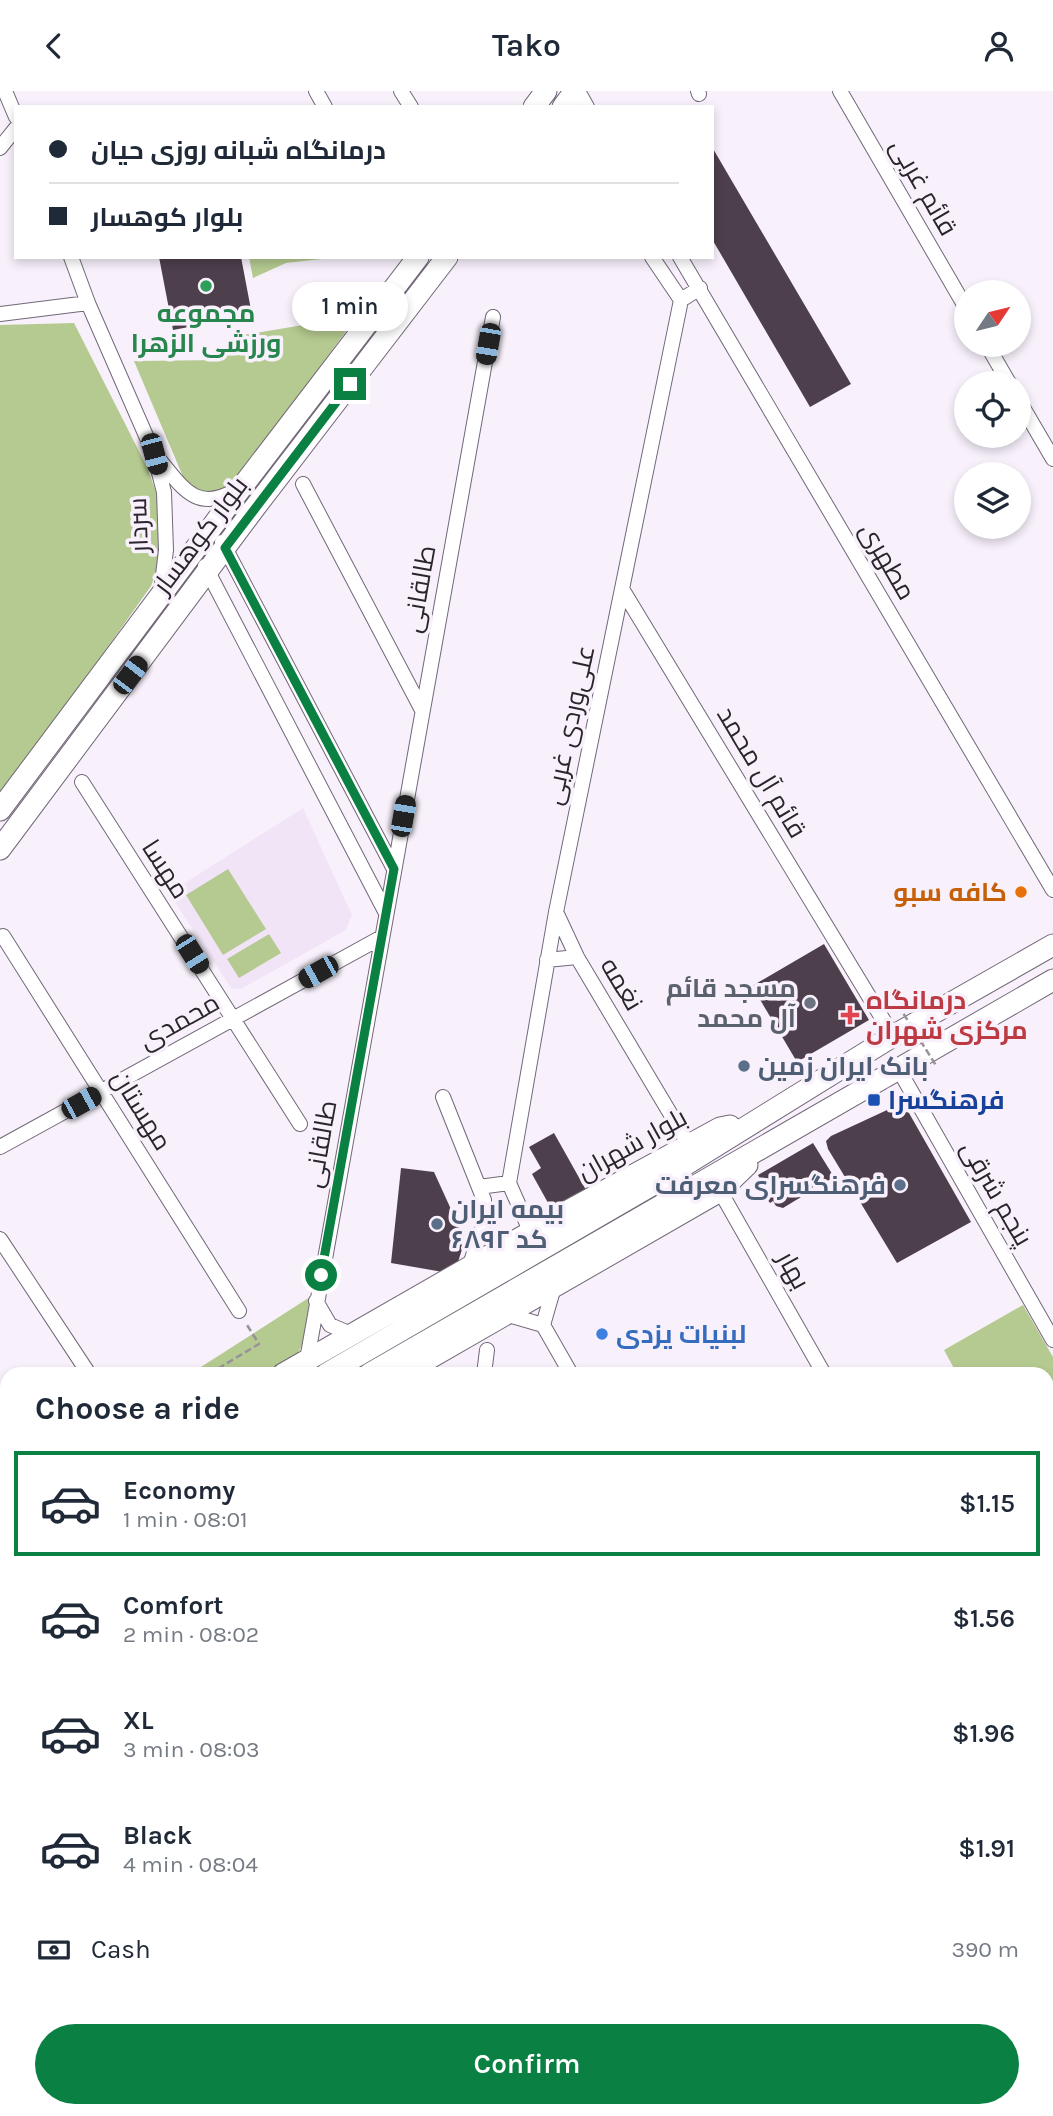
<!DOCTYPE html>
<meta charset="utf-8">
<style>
:root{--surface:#fff;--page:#f6f6f7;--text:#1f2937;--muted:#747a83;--line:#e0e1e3;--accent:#0b8043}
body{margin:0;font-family:Karla,Cairo,sans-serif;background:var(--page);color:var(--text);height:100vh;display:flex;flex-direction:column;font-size:26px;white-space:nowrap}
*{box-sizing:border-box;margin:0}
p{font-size:23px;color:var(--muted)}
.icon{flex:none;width:38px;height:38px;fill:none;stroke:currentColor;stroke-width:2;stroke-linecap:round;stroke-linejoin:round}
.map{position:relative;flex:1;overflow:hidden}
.sheet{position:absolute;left:0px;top:1276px;width:1054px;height:751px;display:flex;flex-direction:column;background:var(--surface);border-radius:21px 21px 0 0;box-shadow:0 4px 10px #0003}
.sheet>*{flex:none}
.top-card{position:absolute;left:14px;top:14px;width:700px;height:154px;border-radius:0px;box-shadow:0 4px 10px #0003;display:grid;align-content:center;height:154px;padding:0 35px;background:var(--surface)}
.needle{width:46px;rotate:55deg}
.controls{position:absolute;left:954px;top:189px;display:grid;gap:14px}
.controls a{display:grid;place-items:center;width:77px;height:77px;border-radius:50%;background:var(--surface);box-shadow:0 4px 10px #0003;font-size:35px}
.end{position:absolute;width:32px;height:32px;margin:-16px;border:9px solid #0b8043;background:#fff;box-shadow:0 0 0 4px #fff}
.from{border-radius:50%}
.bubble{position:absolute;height:49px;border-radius:24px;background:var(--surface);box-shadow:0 4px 10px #0003;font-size:23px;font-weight:600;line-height:49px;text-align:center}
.car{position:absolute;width:21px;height:42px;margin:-21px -10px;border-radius:9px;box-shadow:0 0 5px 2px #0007;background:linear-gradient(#222 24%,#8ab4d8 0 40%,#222 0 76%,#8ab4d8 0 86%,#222 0)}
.top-card b{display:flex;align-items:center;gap:24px;height:66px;font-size:26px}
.top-card b+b{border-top:2px solid var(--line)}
.top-card i{width:18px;height:18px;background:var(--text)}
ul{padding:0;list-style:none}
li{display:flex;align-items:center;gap:21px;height:105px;margin:0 14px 10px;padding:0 21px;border:4px solid transparent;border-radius:0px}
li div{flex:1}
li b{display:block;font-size:26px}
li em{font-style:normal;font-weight:600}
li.selected{border-color:var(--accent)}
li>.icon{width:63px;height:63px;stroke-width:1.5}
h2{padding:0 35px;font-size:32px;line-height:84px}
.pay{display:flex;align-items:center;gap:18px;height:77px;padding:0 35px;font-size:26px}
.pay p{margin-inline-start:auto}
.button{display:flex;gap:14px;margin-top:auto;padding:14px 35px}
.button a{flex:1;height:80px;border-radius:42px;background:var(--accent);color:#fff;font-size:28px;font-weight:600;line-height:80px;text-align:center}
header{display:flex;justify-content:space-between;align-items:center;height:91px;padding:0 35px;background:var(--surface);font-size:32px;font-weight:600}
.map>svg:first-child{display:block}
.education{fill:#f2e4f7}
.green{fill:#b5ca90}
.building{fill:#4e3f4c}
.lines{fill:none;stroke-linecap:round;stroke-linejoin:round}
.lane-casing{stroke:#726778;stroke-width:9}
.street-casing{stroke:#726778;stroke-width:16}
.secondary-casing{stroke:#726778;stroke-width:23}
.highway-casing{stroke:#726778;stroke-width:28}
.path{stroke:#97919a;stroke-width:2.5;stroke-dasharray:7 3.5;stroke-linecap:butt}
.lane{stroke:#fff;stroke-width:7}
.street{stroke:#fff;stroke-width:14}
.secondary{stroke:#fff;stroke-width:21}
.highway{stroke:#fff;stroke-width:26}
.path-bridge{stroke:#97919a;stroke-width:2.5;stroke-dasharray:7 3.5;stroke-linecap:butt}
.route{stroke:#0b8043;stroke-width:9}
.leisure-dot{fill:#2e9e5b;stroke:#f8f1fc;stroke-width:2.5}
.food-dot{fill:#e8710a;stroke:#f8f1fc;stroke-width:2.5}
.worship-dot{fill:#6b7280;stroke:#f8f1fc;stroke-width:2.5}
.health-dot{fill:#e0444e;stroke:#f8f1fc;stroke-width:2.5}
.service-dot{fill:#5c6f8a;stroke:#f8f1fc;stroke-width:2.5}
.transit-dot{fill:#1a4fb4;stroke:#f8f1fc;stroke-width:2.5}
.shop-dot{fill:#3f7fe0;stroke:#f8f1fc;stroke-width:2.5}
.labels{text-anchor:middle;stroke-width:7;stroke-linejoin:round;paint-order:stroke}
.street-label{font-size:26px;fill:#2a252d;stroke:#f8f1fc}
.leisure-label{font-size:26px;font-weight:bold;fill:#27864d;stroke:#f8f1fc}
.food-label{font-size:26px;font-weight:bold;fill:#c56008;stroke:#f8f1fc;text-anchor:end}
.worship-label{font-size:26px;font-weight:bold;fill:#5b616d;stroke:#f8f1fc;text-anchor:end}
.health-label{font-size:26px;font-weight:bold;fill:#be3a42;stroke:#f8f1fc;text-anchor:start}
.service-label{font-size:26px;font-weight:bold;fill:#4e5e75;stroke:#f8f1fc;text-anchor:start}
.transit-label{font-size:26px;font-weight:bold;fill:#164399;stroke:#f8f1fc;text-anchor:start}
.shop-label{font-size:26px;font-weight:bold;fill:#366cbe;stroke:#f8f1fc;text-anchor:start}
</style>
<header><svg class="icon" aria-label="back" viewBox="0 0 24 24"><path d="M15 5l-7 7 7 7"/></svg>Tako<svg class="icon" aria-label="person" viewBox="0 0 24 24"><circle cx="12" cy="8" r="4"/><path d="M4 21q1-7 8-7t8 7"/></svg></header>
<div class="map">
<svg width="1053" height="2025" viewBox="0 0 1053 2025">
<rect width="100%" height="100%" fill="#f8f1fc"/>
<!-- education -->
<path class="education" d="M303,717l49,107 -6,15 -105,59 -10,-1 -62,-95z"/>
<!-- green -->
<path class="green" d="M249,166h90l-53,6 -33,15z
M357,225l-125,171 -9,6h-24l-15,-14 -50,-118 87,-1 16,-24z
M74,232l73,144 9,25 4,26 -2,50 -7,18 -151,213v-474z
M228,778l38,60 -43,26 -37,-60z
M269,843l12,19 -42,25 -12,-19z
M310,1206c-3,19 -3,47 -16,62 -19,23 -76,15 -104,15z
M1023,1214l30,52v96l-6,4 -1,-83h-89l-13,-24z"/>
<!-- building -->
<path class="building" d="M712,56l139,237 -41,23 -98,-168z
M159,166h82l11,58 -79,15z
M824,853l45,76 -72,42 -45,-76z
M900,1013l5,2 66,116 -74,41 -69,-114 -2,-8 5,-5z
M554,1042l32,57 -34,20 -20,-36 9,-6 -12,-21z
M813,1052l21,34 -51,31 -7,-2 -3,-5 -3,2 -8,-11 4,-3 -8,-14z
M401,1077l33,4 31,68 -7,22 -15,10 -52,-9z"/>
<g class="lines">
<!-- lane casing -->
<g class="lane-casing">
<path id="lane" d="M331,2020l2,5
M539,2020l2,5
M581,2025l10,-5"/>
</g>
<!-- street casing -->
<g class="street-casing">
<path id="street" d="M5,0l11,26
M316,0l9,16
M401,0l10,16
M578,0l9,16
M698,0l1,3
M840,0l126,217
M0,57l16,-20
M71,166l17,46 66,151 10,38 2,58 -5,42
M652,166l29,43
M680,166l373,633
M0,223l88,-11
M987,254l22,38
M1018,308l35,60
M157,366c25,29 38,57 79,33
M303,393l119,226
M222,451l172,327
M205,475l181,347
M622,498l271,447
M82,691l218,342
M556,821l21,45 112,188
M3,845l236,375
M547,869l30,-3
M899,979l154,270
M443,1006l41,103v22l-15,46
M0,1056l382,-210
M479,1096l30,-4
M720,1100l104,183
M531,1142l-22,-50 47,-271 125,-612 19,-12
M0,1148l89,135
M316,1210l14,24 21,9
M505,1223l38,11 11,-38
M543,1234l28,49
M307,1269l186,-1043
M484,1283l3,-24
M0,1625l7,-4
M1046,1677l7,12
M0,1764l7,12
M2,1925l5,-2
M1046,1946l7,12
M196,2020l4,5
M623,2020l3,5
M778,2020l3,5
M932,2020l3,5"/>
</g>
<!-- secondary casing -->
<g class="secondary-casing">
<path id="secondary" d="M534,16l12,-16
M563,16l12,-16
M0,719l235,-314 183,-239
M0,758l253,-339 194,-253
M283,1283l281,-161 156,-85 10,-2
M326,1283l333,-193 234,-145 160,-91
M369,1283l684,-394
M402,1283l318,-183 27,-26
M0,1450l7,-4
M0,1476l7,-5
M0,1498l7,-4
M0,1518l7,-4
M1046,1740l7,-2"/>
</g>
<!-- highway casing -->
<g class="highway-casing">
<path id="highway" d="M0,1995l7,11"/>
</g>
<!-- path -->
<path class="path" d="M209,1283l50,-30 -12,-19
M83,2020l3,5"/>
<!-- lane -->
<use href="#lane" class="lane"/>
<!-- street -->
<use href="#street" class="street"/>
<!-- secondary -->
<use href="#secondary" class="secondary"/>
<!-- highway -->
<use href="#highway" class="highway"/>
<!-- path-bridge -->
<path class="path-bridge" d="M898,914l39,62"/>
</g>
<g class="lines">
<!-- route -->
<path class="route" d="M321,1184l73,-406 -169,-321 125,-164"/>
</g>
<!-- markers -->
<circle class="leisure-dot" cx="206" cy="195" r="7"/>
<circle class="food-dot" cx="1021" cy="801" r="7"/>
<circle class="worship-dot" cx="810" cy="912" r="7"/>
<path class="health-dot" d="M846.5 913.5h7v7h7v7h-7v7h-7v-7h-7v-7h7z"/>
<g class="service-dot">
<circle cx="744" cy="975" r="7"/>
<circle cx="900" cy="1094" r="7"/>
<circle cx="437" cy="1133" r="7"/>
</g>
<rect class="transit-dot" x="867" y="1002" width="14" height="14" rx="3.5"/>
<circle class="shop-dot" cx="602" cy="1243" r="7"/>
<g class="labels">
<!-- street labels -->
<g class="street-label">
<text transform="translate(924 96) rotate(60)" y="9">قائم غربی</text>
<text transform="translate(138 434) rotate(-92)" y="9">سردار</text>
<text transform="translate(200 444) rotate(-53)" y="9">بلوار کوهسار</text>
<text transform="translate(888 470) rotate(60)" y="9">مطهری</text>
<text transform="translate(419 498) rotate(-80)" y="9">طالقانی</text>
<text transform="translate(569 634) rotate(-78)" y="9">علی‌وردی غربی</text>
<text transform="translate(762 681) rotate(59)" y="9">قائم آل محمد</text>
<text transform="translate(166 778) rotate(57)" y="9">مهسا</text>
<text transform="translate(622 893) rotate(59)" y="9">نغمه</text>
<text transform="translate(179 930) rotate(-29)" y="9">محمدی</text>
<text transform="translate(142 1019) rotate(58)" y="9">مهستان</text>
<text transform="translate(320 1053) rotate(-80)" y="9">طالقانی</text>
<text transform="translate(632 1053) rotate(-29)" y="9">بلوار شهران</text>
<text transform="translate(997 1102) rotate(60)" y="9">پنجم شرقی</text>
<text transform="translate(794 1179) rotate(61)" y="9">بهار</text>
</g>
<!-- leisure labels -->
<g class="leisure-label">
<text x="206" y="231">مجموعه<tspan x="206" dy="30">ورزشی الزهرا</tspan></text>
</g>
<!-- food labels -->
<g class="food-label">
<text x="1007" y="810">کافه سبو</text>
</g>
<!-- worship labels -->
<g class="worship-label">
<text x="796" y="906">مسجد قائم<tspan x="796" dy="30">آل محمد</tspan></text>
</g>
<!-- health labels -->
<g class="health-label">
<text x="866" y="918">درمانگاه<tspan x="866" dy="30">مرکزی شهران</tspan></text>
</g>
<!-- service labels -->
<g class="service-label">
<text x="758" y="984">بانک ایران زمین</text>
<text x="886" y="1103" text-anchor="end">فرهنگسرای معرفت</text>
<text x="451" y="1127">بیمه ایران<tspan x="451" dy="30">کد ۶۸۹۲</tspan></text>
</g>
<!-- transit labels -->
<g class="transit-label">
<text x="888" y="1018">فرهنگسرا</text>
</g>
<!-- shop labels -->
<g class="shop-label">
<text x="616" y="1252">لبنیات یزدی</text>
</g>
</g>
</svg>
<div class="controls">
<a><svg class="needle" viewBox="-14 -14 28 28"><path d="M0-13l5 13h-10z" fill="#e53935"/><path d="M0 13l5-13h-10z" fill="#747a83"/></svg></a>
<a><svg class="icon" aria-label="locate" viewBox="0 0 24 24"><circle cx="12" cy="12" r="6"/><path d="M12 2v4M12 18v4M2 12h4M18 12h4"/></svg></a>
<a><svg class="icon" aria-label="layers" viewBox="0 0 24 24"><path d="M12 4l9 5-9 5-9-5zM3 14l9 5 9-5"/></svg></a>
</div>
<i class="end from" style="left:321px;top:1184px"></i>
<i class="end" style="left:350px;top:293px"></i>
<div class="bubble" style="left:292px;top:191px;width:116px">1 min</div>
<i class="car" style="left:488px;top:253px;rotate:190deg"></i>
<i class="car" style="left:154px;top:363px;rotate:165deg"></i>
<i class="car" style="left:130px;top:584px;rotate:37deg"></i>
<i class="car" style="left:403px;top:725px;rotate:10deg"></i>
<i class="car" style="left:192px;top:863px;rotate:148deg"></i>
<i class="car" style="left:318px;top:881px;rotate:241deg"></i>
<i class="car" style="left:81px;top:1012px;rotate:61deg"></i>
<div class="top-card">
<b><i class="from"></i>درمانگاه شبانه روزی حیان</b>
<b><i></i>بلوار کوهسار</b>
</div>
<section class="sheet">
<h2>Choose a ride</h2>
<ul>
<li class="selected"><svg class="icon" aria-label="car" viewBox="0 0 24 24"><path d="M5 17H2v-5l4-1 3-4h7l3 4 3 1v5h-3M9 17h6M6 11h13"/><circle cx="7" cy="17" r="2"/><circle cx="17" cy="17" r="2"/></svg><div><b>Economy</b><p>1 min · 08:01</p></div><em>$1.15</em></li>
<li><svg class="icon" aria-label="car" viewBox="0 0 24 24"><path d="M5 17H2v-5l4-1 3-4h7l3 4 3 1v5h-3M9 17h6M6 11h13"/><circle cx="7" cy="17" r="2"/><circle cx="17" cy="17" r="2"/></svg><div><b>Comfort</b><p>2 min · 08:02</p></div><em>$1.56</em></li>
<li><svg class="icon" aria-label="car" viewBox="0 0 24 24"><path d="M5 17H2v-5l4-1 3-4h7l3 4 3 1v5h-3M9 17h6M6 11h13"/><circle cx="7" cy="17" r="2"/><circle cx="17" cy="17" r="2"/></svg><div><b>XL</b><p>3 min · 08:03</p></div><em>$1.96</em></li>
<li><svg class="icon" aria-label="car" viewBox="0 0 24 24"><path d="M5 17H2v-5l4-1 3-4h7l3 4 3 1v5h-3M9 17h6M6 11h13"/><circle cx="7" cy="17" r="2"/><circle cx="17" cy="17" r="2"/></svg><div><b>Black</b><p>4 min · 08:04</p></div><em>$1.91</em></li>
</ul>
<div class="pay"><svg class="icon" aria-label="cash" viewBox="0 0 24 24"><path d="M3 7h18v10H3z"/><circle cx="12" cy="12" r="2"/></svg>Cash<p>390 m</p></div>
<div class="button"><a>Confirm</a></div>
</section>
</div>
